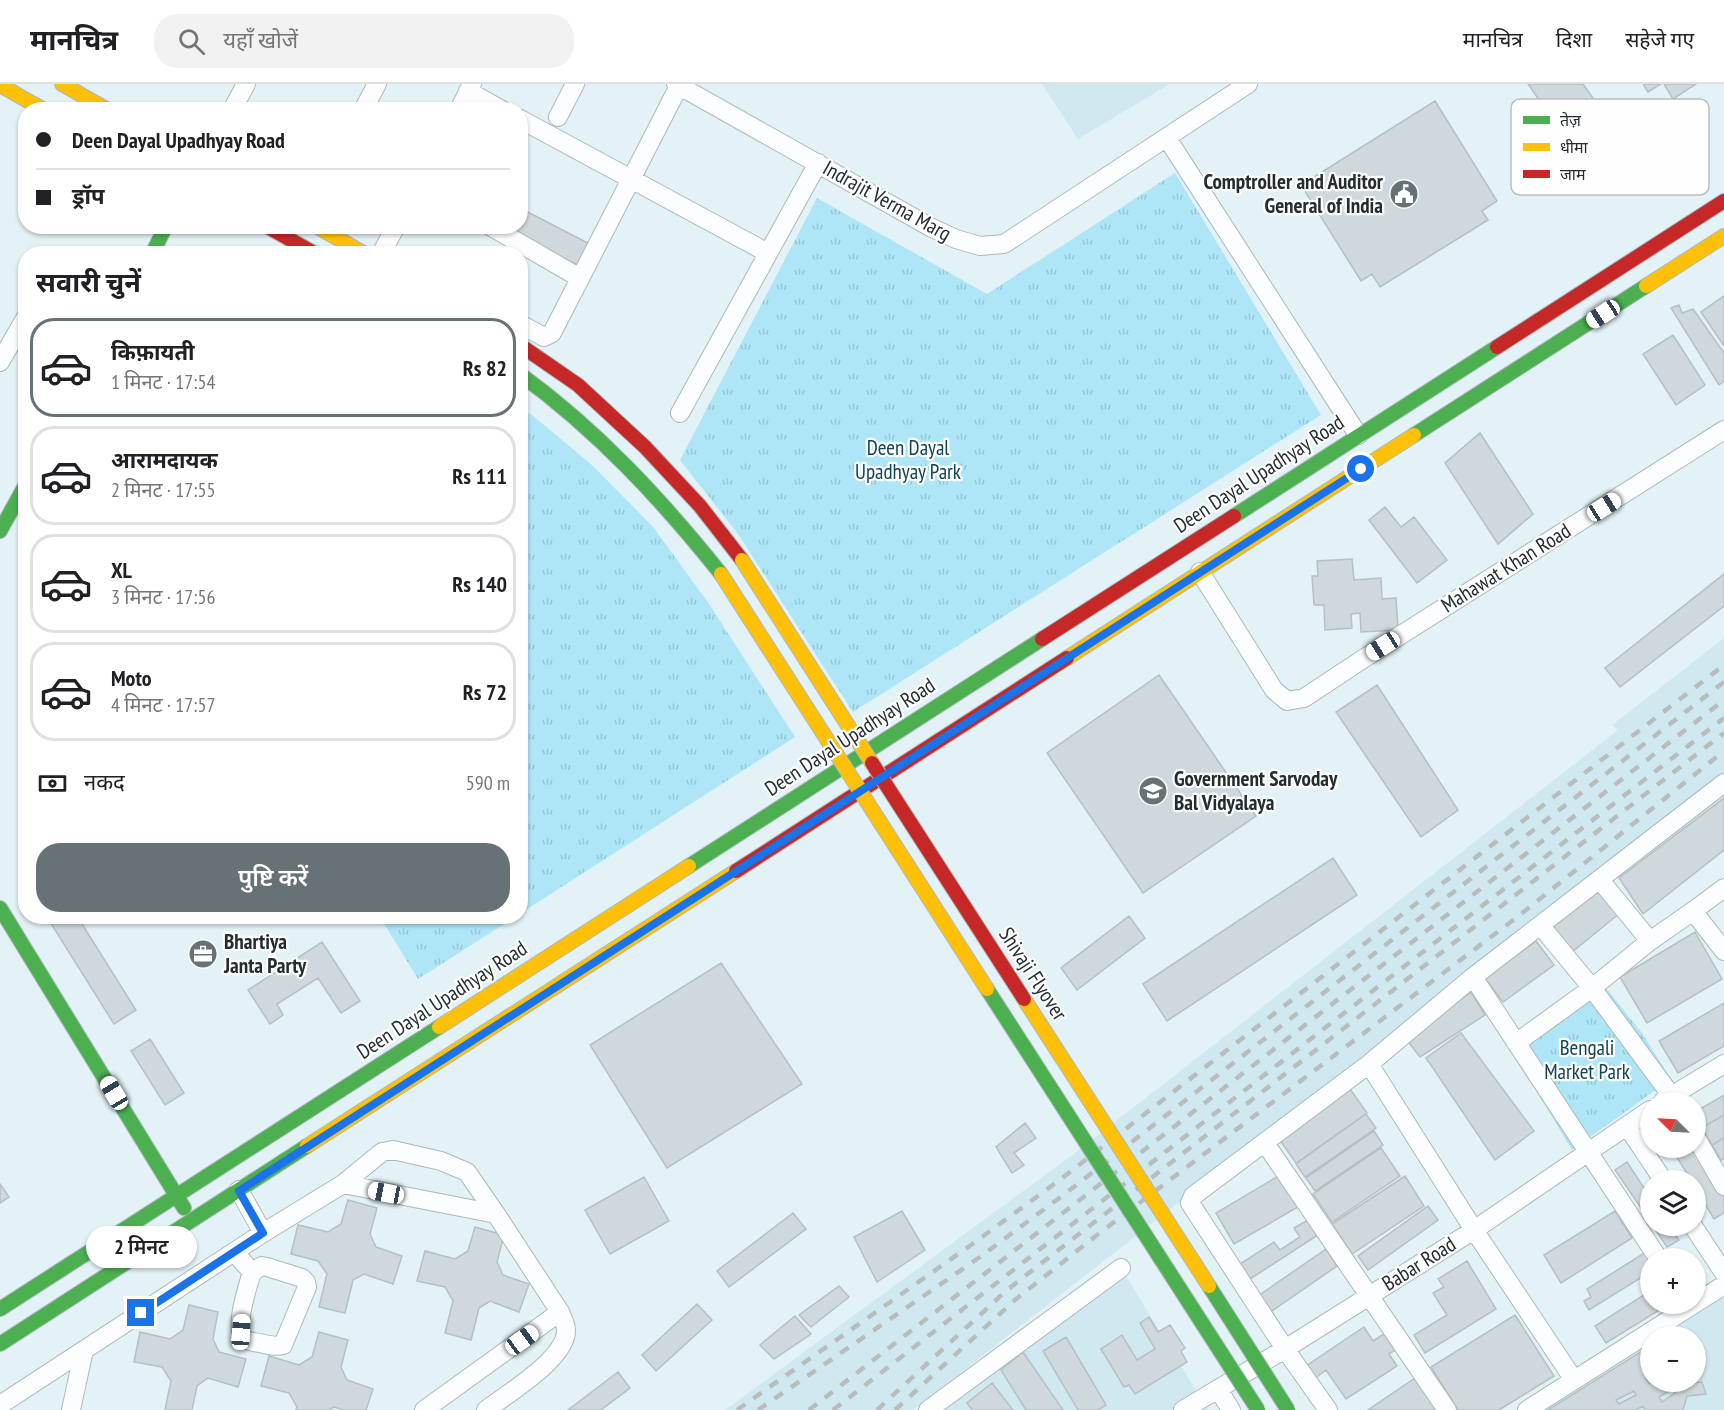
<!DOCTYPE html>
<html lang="hi">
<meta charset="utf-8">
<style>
:root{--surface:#fff;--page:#f2f2f2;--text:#202124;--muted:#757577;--line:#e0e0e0;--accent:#667275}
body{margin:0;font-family:"PT Sans Narrow","Noto Sans Devanagari",sans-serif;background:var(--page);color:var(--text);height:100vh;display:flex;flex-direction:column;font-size:22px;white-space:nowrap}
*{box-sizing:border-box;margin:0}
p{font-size:20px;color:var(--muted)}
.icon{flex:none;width:33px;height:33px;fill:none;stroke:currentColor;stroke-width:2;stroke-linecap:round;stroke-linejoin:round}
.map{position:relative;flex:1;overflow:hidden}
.side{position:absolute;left:18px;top:162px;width:510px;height:678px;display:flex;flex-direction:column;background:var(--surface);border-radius:24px;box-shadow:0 2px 4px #0004}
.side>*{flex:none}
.hud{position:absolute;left:18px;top:18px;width:510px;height:132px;border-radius:24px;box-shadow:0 2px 4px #0004;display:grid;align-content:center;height:132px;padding:0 18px;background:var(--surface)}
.needle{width:39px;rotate:294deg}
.buttons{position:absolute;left:1640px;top:1008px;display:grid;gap:12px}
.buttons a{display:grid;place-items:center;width:66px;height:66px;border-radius:50%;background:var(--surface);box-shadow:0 2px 4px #0004;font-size:30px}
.end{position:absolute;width:27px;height:27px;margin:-14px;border:8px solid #1a73e8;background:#fff;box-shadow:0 0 0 3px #fff}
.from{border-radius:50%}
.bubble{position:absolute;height:42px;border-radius:21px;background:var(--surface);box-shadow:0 2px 4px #0004;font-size:20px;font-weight:600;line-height:42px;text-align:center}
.car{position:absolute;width:18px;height:36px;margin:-18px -9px;border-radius:8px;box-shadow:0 0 4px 2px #0007;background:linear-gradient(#fff 24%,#345 0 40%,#fff 0 76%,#345 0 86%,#fff 0)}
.hud b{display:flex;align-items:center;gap:21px;height:57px;font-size:22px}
.hud b+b{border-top:2px solid var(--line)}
.hud i{width:15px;height:15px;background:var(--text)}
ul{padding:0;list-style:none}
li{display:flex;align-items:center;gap:18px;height:99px;margin:0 12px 9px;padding:0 6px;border:3px solid var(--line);border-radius:24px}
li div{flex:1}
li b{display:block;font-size:22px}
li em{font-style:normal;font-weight:600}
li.on{border-color:var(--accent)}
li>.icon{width:54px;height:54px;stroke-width:1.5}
h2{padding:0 18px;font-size:27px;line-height:72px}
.pay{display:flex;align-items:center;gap:15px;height:66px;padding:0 18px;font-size:22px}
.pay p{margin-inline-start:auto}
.primary-button{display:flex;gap:12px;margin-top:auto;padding:12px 18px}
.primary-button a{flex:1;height:69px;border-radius:24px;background:var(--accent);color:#fff;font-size:24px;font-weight:600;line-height:69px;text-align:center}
header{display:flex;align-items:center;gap:36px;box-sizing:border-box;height:84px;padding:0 30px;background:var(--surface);border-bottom:2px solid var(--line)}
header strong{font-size:28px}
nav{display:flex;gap:33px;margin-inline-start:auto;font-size:21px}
.search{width:420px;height:54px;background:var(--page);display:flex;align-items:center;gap:15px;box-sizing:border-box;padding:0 21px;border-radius:24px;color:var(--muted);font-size:22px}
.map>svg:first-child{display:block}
.built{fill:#d0e9f1}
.park{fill:url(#park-tufts)}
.building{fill:#ced8dd;stroke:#b5bfc4;stroke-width:1.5;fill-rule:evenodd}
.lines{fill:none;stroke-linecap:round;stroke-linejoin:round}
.street-casing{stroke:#acb8bb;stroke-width:20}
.fast-casing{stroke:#acb8bb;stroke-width:16}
.slow-casing{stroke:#acb8bb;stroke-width:16}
.jam-casing{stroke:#acb8bb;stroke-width:16}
.street{stroke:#fbfdfe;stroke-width:18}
.fast{stroke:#4caf50;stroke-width:14}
.slow{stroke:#ffc107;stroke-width:14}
.jam{stroke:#c62828;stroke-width:14}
.rail{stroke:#b8bcbd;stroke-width:4.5;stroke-dasharray:10 10;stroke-linecap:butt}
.fast-bridge-casing{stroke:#acb8bb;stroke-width:16;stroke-linecap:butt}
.slow-bridge-casing{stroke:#acb8bb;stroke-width:16;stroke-linecap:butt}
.jam-bridge-casing{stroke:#acb8bb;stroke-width:16;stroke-linecap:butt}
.fast-bridge{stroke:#4caf50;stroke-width:14}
.slow-bridge{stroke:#ffc107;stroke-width:14}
.jam-bridge{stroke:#c62828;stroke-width:14}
.route{stroke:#1a73e8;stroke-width:8}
.labels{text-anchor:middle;stroke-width:4.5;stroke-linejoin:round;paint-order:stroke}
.poi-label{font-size:21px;font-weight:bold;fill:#232d30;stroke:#fefefe;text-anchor:start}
.street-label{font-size:21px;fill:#232d30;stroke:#fefefe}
.park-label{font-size:21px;fill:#114350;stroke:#fefefe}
.key{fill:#fefefe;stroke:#bcbfc0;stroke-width:1.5}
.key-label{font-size:16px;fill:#232d30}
</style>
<header>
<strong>मानचित्र</strong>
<div class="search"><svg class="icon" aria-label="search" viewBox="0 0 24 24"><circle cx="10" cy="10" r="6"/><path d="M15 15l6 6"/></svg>यहाँ खोजें</div>
<nav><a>मानचित्र</a><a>दिशा</a><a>सहेजे गए</a></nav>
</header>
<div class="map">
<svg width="1724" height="1326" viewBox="0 0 1724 1326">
<defs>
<pattern id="park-tufts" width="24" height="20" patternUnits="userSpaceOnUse" patternTransform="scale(1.5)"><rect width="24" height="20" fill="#aee6f7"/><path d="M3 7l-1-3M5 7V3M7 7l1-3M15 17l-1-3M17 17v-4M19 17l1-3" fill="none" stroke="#95c6d4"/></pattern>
</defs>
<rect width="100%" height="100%" fill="#e3f2f6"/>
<!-- built -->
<path class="built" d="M1042,0h128l-92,55z
M1724,554v139l-811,633h-188l350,-257 543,-423 -6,-5z
M1120,1182l88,144h-268z
M1724,1209v117h-184l110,-70v42h45v-46h-39z"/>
<!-- park -->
<path class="park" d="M1175,89l146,242 -468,297 -115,-178 -58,-74 137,-262 170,96z
M520,324l12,7 61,51 61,62 55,76 86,133 -274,176z
M380,833h135l-97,62z
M1595,890l47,59 29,46 -99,71 -65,-108z"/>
<!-- building -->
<path class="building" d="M1528,0h55l12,17 -37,26z
M1643,0h18l-13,8z
M1664,0h32l-23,15z
M1435,17l62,100 -15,10 6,9 -108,67 -8,-13 -11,7 -60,-96z
M520,124l68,35 -11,22 -73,-39h16z
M1724,212v50l-23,-34z
M1679,221l3,8 11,-4 31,44v28l-5,4 -48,-77z
M1673,251l32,50 -29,20 -33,-51z
M1480,349l53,81 -35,30 -53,-81z
M1385,423l16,20 13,-10 33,43 -30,23 -48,-63z
M1352,475l2,21 27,-2 1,21 14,-1 2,32 -37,2 -1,-19 -9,1 1,14 -27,2 -1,-25h-10l-2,-29h6l-1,-15z
M1724,490v32l-104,81 -15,-19z
M1159,591l97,141 -113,77 -96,-140z
M1377,601l81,125 -37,27 -85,-125z
M1724,714v52l-81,64 -24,-36z
M1333,774l24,37 -190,126 -24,-37z
M1600,805l20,24 -49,40 -20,-24z
M58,832h19l59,94 -22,14 -64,-102z
M1129,832l16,22 -68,52 -16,-22z
M1695,848l27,47 -75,44 -27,-46z
M1536,857l18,24 -51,37 -18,-24z
M322,858l38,59 -19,12 -23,-35 -41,26 6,11 -13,9 -22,-34z
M721,879l81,121 -135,84 -77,-123z
M1471,908l14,23 -65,42 -14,-18z
M1724,919v43l-46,27 -19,-32z
M1461,949l73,98 -39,29 -69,-102z
M150,955l34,54 -19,12 -34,-54z
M1350,1005l17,24 -71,50 -17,-24z
M1724,1011v20l-22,13 -7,-10v-6z
M1366,1030l10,14 -71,49 -9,-13z
M1724,1031v23l-12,7 -10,-17z
M1025,1039l11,15 -22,15 10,12 -12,8 -16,-26z
M1374,1047l9,14 -68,46 -9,-13z
M1724,1054v21l-3,1 -9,-15z
M1381,1064l19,28 -68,46 -19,-28z
M1671,1064h23l30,49v16l-10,6 -19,-32v-7h-4z
M1627,1078l23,35v24l-35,-51z
M1280,1091l18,32 -64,37 -18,-31z
M1405,1092l19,30 -72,48 -20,-30z
M644,1093l25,44 -59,33 -25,-44z
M0,1100l9,13 -9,6z
M348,1116l29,8 -7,26 6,13 26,9 -9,28 -29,-10 -11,6 -8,33 -26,-6 8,-33 -9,-13 -27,-7 7,-29 30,7 13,-8z
M1428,1122l10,14 -70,50 -10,-14z
M902,1127l23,39 -48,32 -23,-45z
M1615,1127l17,27 -71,45 -17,-28z
M793,1129l13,16 -77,58 -12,-16z
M1311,1134l10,15 -71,46 -10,-15 34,-22 6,8 20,-13 -6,-9z
M1653,1142h16l10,14 -12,7z
M475,1143l29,8 -7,27 6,13 26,9 -10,28 -29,-11 -11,7 -8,32 -26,-7 8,-32 -8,-14 -28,-6 8,-30 30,8 13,-8z
M1326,1165l11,17 -68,47 -11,-17z
M1646,1168l4,6v14l-61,38 -5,-9 7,-4 -4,-8z
M1467,1177l29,48 -71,44 -11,-18 33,-20 -14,-22 11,-6 -6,-8z
M839,1202l10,11 -38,30 -12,-12z
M1650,1207v13h19l-63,39 -11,-17z
M697,1220l15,16 -56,51 -14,-16z
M189,1221l29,7 -5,27 6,13 27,7 -8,28 -30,-9 -11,8 -5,24h-27l6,-29 -9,-14 -28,-5 6,-30 30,7 13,-9z
M1515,1231l39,61 -55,34h-41l-27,-43z
M795,1232l16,18 -37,25 -14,-14z
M1149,1233l9,15 12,-7 15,23 -4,3 6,11 -52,32 -6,-9 -5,2 -23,-38 21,-14 15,25 18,-11 -15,-26z
M1364,1243l9,14 11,-7 11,16 -6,4 8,12 -51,33 -20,-29 -12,9 -8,-13z
M1675,1245l5,7h-17z
M319,1248l29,8 -7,27 6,13 26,9 -7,21h-22l-10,-3 -5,3h-33l1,-3 -8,-14 -28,-7 8,-30 30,9 13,-8z
M1066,1253l40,68 -8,5h-20l-35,-59z
M1650,1262v30l-4,3 3,4 30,-1 2,2 21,-2 4,12 -19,2 -4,14h-38l-2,-4 -7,4h-88zM1672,1305l3,4 -13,9 -3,-5zM1634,1307l2,4 -17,9 -3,-4z
M1023,1268l40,58h-37l-25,-40z
M618,1288l12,16 -29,22h-33z
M1415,1294l22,32h-69z
M992,1299l21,27h-41l-5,-7z"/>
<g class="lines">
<!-- street casing -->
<g class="street-casing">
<path id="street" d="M676,0l256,144 24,11 24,7 24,-2 244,-160
M468,7l34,19
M232,26l14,-26
M363,26l14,-26
M459,26l13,-26
M558,33l17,-33
M520,35l248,134
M1167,54l191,297
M490,142l90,52
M381,170l15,-28
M520,240l24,13 8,-4 128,-249
M0,278l26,-45
M680,329l138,-250
M1200,488l74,118 13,11 17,-3 59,-39 361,-229
M1600,796l50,61 43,-30 31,40
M1693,827l31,-23
M1540,841l52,63 84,114
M1473,893l185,281
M1516,959l76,-55 58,-47
M1369,980l105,166 100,150
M1663,1017l61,-37
M1627,1042l36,54
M1695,1052l29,50
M1265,1059l182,267
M343,1100l39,-32 11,-2 48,11 26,11 29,42
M239,1106l24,43
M1693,1142l31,47
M234,1168l18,20c-4,13 -17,53 -9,65 4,5 11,5 17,6 8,2 15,4 23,2l24,-58 -1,-5 -4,-4 -35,-11 -5,-1 -10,6
M1218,1305l13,21
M0,1321l263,-172 80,-49 153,30 64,98c2,5 6,12 6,18 1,28 -59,64 -80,80
M71,1326l13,-60
M424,1326l136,-98
M928,1326l193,-142
M1183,1326l102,-61 189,-119 176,-120
M1328,1326l-43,-61 -95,-146 3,-7 176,-132 104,-87 251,-194
M1527,1326l197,-125"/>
</g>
<!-- fast casing -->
<g class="fast-casing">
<path id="fast" d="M152,170l14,-28
M520,290c78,57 141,125 201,200
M1414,351l232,-149
M1234,432l263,-169
M0,447l26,-47
M689,782l353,-227
M0,824l184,300
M0,1225l439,-282
M0,1260l307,-198"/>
</g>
<!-- slow casing -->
<g class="slow-casing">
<path id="slow" d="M62,0l46,26
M0,1l44,25
M316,142l49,28
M1646,202l78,-50
M1067,574l347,-223
M439,943l250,-161
M307,1062l429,-275"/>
</g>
<!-- jam casing -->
<g class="jam-casing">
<path id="jam" d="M266,142l50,28
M520,261l58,40 67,62 55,59 42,54
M1497,263l227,-146
M1042,555l192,-123
M736,787l331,-213"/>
</g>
<!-- street -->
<use href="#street" class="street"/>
<!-- fast -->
<use href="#fast" class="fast"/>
<!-- slow -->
<use href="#slow" class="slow"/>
<!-- jam -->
<use href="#jam" class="jam"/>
<!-- rail -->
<path class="rail" d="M737,1326l234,-165 86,-63 667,-517
M758,1326l222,-153 86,-64 658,-511
M809,1326l915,-710
M833,1326l891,-692
M877,1326l130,-120 717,-557
M895,1326l120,-110 82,-65 419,-317 208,-167"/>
<!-- fast-bridge casing -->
<g class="fast-bridge-casing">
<path id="fast-bridge" d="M987,905l271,421
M1209,1202l79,124"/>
</g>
<!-- slow-bridge casing -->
<g class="slow-bridge-casing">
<path id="slow-bridge" d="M742,476l130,203
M721,490l266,415
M1024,915l185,287"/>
</g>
<!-- jam-bridge casing -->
<g class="jam-bridge-casing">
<path id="jam-bridge" d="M872,679l152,236"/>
</g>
<!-- fast-bridge -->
<use href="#fast-bridge" class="fast-bridge"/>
<!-- slow-bridge -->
<use href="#slow-bridge" class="slow-bridge"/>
<!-- jam-bridge -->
<use href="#jam-bridge" class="jam-bridge"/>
</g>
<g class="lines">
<!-- route -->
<path class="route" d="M141,1229l122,-80 -24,-42 1122,-722"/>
</g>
<!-- icons -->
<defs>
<g id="civic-disc" transform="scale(1.5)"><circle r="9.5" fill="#667275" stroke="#fefefe"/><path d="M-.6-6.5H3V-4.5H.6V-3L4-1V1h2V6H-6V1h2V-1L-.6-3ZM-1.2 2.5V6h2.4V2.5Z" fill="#fff"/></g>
<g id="school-disc" transform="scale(1.5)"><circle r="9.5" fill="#667275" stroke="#fefefe"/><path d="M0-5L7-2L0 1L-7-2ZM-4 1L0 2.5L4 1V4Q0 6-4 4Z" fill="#fff"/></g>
<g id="office-disc" transform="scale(1.5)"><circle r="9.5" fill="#667275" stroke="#fefefe"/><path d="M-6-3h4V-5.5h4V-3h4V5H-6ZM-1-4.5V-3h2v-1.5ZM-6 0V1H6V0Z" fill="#fff"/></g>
</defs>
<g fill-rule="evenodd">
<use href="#civic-disc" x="1404" y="110"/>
<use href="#school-disc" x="1153" y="707"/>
<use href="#office-disc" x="203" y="870"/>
</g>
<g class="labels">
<!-- poi labels -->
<g class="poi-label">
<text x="1383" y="105" text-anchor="end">Comptroller and Auditor<tspan x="1383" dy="24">General of India</tspan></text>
<text x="1174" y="702">Government Sarvoday<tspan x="1174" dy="24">Bal Vidyalaya</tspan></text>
<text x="224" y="865">Bhartiya<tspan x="224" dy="24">Janta Party</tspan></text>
</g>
<!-- street labels -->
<g class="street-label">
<text transform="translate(887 117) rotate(29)" y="7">Indrajit Verma Marg</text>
<text transform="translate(1259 390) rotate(-33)" y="7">Deen Dayal Upadhyay Road</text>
<text transform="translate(1506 484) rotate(-32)" y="7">Mahawat Khan Road</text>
<text transform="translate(850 653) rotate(-33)" y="7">Deen Dayal Upadhyay Road</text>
<text transform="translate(1033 890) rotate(57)" y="7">Shivaji Flyover</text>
<text transform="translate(442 916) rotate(-33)" y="7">Deen Dayal Upadhyay Road</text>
<text transform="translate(1419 1180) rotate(-32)" y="7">Babar Road</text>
</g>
<!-- park labels -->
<g class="park-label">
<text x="908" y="371">Deen Dayal<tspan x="908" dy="24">Upadhyay Park</tspan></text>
<text x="1587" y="971">Bengali<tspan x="1587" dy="24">Market Park</tspan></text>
</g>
</g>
<!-- legend -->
<rect x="1511" y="15" width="198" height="96" rx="9" class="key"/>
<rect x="1523" y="32" width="27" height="8" fill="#4caf50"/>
<rect x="1523" y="59" width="27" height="8" fill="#ffc107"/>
<rect x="1523" y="86" width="27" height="8" fill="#c62828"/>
<g class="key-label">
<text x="1560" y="42">तेज़</text>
<text x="1560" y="69">धीमा</text>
<text x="1560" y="96">जाम</text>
</g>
</svg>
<div class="buttons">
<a><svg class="needle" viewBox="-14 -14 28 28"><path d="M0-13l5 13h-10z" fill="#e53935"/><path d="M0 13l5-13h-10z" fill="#757577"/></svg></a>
<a><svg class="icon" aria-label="layers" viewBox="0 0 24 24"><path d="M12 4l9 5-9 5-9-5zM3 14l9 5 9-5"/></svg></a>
<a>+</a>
<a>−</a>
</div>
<i class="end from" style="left:1361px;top:385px"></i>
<i class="end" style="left:141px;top:1229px"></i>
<div class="bubble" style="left:86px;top:1142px;width:111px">2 मिनट</div>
<i class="car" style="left:1603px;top:230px;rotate:237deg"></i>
<i class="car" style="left:1604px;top:423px;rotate:58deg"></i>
<i class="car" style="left:1383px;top:562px;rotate:238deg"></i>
<i class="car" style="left:114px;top:1009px;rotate:329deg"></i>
<i class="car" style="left:386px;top:1109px;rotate:281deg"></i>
<i class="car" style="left:241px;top:1248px;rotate:4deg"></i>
<i class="car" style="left:522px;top:1256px;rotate:54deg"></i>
<div class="hud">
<b><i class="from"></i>Deen Dayal Upadhyay Road</b>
<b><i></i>ड्रॉप</b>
</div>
<section class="side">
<h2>सवारी चुनें</h2>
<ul>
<li class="on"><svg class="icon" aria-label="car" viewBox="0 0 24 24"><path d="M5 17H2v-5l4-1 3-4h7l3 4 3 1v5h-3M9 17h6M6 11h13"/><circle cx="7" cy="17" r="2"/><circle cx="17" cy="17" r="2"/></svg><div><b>किफ़ायती</b><p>1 मिनट · 17:54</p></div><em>Rs 82</em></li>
<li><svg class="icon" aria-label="car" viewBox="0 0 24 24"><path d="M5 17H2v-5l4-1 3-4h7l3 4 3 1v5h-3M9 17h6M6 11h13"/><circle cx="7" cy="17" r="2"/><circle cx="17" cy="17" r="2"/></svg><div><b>आरामदायक</b><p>2 मिनट · 17:55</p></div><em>Rs 111</em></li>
<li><svg class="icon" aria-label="car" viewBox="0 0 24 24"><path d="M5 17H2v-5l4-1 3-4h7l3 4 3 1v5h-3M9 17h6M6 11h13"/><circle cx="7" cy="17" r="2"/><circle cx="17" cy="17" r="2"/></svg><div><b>XL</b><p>3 मिनट · 17:56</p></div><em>Rs 140</em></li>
<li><svg class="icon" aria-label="car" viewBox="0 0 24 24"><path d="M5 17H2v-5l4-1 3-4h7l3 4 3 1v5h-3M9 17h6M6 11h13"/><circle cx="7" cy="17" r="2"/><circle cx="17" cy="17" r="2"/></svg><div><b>Moto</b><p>4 मिनट · 17:57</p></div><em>Rs 72</em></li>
</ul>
<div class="pay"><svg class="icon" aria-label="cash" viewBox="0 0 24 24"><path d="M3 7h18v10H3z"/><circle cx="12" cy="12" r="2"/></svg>नकद<p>590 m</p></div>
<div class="primary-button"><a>पुष्टि करें</a></div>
</section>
</div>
